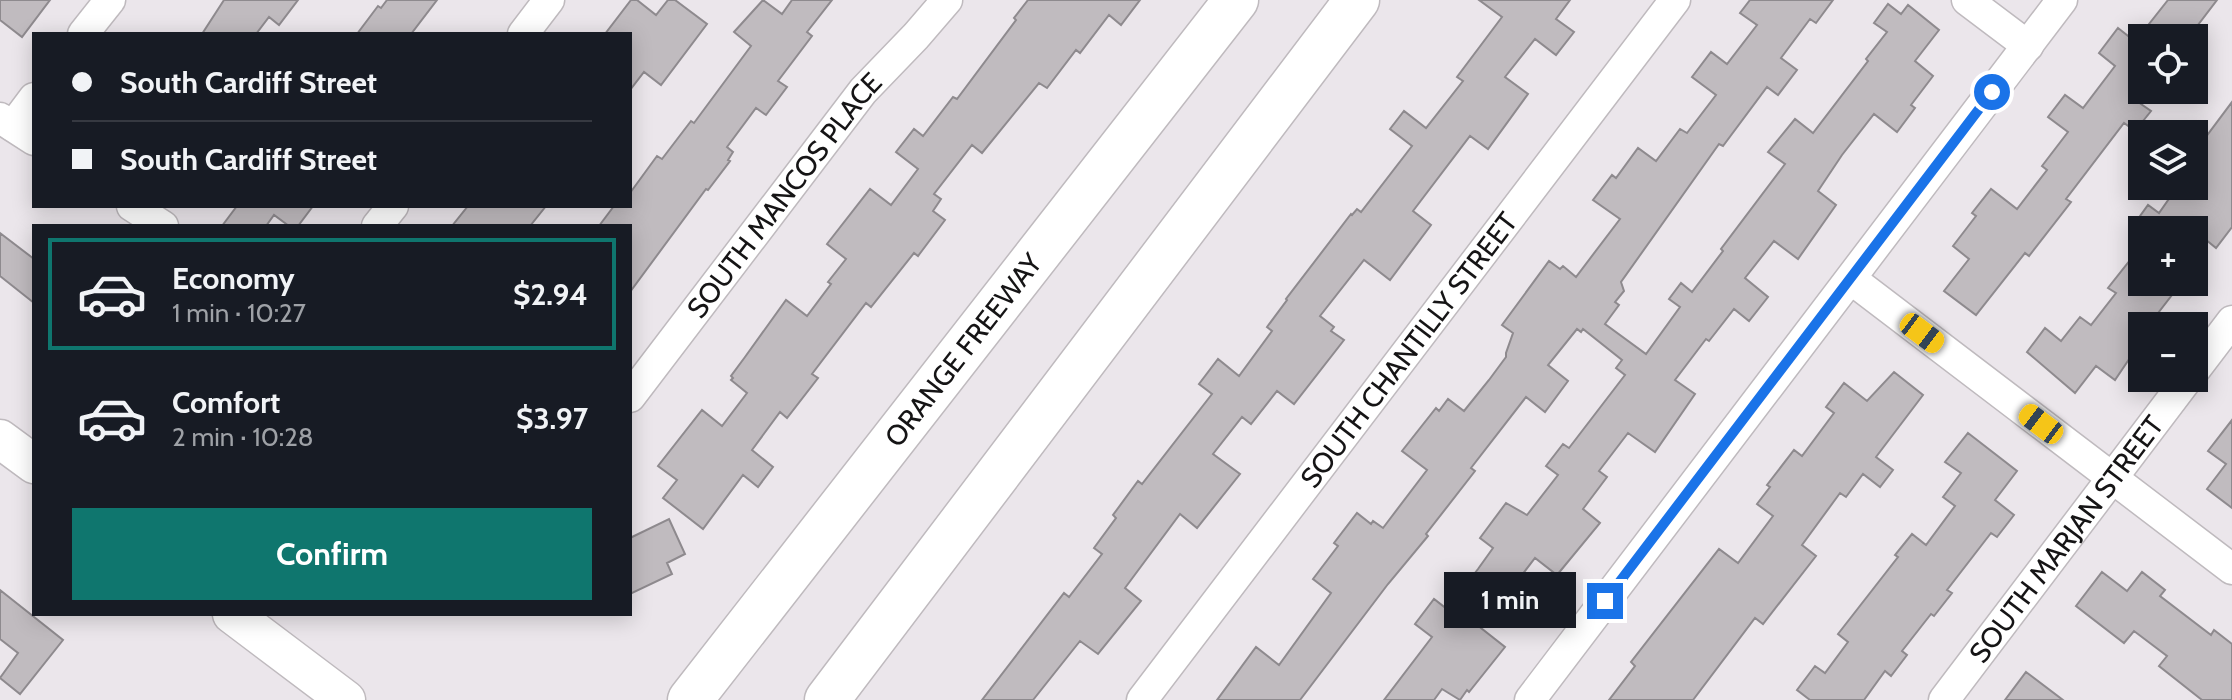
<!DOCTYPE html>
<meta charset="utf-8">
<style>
:root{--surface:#171b24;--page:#242831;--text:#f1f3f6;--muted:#9ea1a6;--line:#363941;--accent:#0f766e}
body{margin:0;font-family:Cabin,sans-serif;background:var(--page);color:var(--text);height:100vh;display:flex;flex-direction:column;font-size:30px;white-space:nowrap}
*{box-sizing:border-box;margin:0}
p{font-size:26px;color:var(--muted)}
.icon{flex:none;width:44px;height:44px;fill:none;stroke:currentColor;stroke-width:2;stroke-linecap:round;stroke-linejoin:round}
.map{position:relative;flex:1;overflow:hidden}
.sheet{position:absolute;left:32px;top:224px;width:600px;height:392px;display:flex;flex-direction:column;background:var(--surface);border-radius:0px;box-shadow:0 4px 20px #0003}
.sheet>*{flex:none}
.top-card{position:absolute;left:32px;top:32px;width:600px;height:176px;border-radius:0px;box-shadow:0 4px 20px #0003;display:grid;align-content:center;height:176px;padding:0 40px;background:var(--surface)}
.controls{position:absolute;left:2128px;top:24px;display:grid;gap:16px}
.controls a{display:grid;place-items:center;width:80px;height:80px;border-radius:0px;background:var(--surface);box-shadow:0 4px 20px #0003;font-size:40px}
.end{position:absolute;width:36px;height:36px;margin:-18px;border:10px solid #1a73e8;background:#fff;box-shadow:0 0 0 4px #fff}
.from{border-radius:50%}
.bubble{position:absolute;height:56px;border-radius:0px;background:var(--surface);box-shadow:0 4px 20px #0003;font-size:26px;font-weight:800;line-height:56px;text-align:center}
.car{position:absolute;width:24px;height:48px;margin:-24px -12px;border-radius:10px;box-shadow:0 0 6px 2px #0007;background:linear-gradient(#f5c518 24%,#345 0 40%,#f5c518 0 76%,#345 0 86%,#f5c518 0)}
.top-card b{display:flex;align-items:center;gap:28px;height:76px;font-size:30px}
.top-card b+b{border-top:2px solid var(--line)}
.top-card i{width:20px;height:20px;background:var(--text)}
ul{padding:14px 0 0;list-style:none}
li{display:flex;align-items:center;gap:24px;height:112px;margin:0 16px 12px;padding:0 24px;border:4px solid transparent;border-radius:0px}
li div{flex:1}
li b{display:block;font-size:30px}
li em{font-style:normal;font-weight:800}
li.on{border-color:var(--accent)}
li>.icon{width:72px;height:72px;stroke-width:1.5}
.cta{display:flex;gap:16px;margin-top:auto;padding:16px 40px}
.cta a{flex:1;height:92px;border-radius:0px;background:var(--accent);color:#fff;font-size:32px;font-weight:800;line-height:92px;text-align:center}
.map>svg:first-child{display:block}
.building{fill:#c0bbbf;stroke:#8e8a8e;stroke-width:2}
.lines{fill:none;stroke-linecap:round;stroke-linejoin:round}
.minor-casing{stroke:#bfbabe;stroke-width:33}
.tertiary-casing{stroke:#bfbabe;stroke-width:41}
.motorway-casing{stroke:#bfbabe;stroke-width:47}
.minor{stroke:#fff;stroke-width:30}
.tertiary{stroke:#fff;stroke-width:38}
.motorway{stroke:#fff;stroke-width:44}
.route{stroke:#1a73e8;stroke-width:10}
.labels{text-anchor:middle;stroke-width:6;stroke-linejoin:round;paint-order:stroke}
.street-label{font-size:28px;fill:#151415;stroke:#fff}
</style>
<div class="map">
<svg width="2232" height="700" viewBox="0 0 2232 700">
<rect width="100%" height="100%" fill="#ebe6eb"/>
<!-- building -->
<path class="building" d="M0,0h50l-28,37 -22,-17z
M224,0h74l-19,25 -10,-8 -13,17h-54z
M387,0h50l-26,34h-54l21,-28 3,2z
M631,0h6l19,15 12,-15h7l32,24 -46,61 -17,-13 -14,18v-56h-25z
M763,0l19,14 10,-14h40l-25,32 5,4 -34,45 9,6 -21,28 -10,-7 -29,39 6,5 -5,8 2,1 -22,29 -2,-1 -76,103v-66h-31l15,-20h16v-13l27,-37 5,3 29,-38 3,2 57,-77 -17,-14z
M1028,0h112l-19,25 -12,-10 -29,38 -4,-3 -29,38 -8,-5 -57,70 -10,-8 -38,49 7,5 -8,12 12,9 -27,36 -4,-3 -43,54 -5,-4 -54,71 6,4 -31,40 -7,-6 -28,38 21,17 -15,20 -15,-12 -40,54 -40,-31 14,-18 -19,-14 44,-56 20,16 25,-33 -16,-13 2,-2 -2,-2 14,-19 41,-57 21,16 24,-32 -3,-2 18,-23 -19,-15 43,-55 21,16 27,-36 -22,-17 18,-23 9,7 30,-39 4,2 59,-79 -2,-2z
M1479,0h91l-14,19 18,13 -18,23 -21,-16 -30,38 23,17 -40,55 -18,-13 -57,75 18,14 -41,55 -26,-20 -44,56 14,11 -3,4 13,9 -50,64 -17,-13 -26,33 -9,-7 -29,37 27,20 -43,54 -17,-14 -55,74 16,13 -43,53 -18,-13 -47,59h-51l82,-107 5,4 33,-43 -8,-6 22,-30 -3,-3 25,-34 4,3 70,-90 -13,-10 19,-25 21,17 33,-45 -5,-4 20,-27 -1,-1 65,-85 1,1 5,-6 4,3 51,-66 -22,-17 14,-18 22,17 37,-47 -6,-4 45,-60z
M1750,0h83l-17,23 -6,-4 -29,39 16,12 -19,25 -11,-8 -44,59 -4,-2 -98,138 3,9 -9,11 4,3 -14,19 41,30 34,-47 -11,-8 12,-16 11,9 31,-41 -2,-2 64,-85 -17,-12 27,-33 18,14 55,-72 -2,-2 21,-27 -13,-9 14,-19 13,10 7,-9 31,25 -24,31 18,15 -22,29 4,3 -18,24 -23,-18 -32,41 -24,36 18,14 -38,54 -24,-18 -29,37 23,19 -19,24 -15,-12 -25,32 -3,-2 -31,41 20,14 -40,58 -27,-19 -29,38 8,6 -24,32 17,14 -43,52 -22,-17 -54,70 24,19 -36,45 -2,-2 -7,10 -18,-11 -8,11h-50l48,-63 -17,-13 19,-25 13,10 31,-40 15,-21 -13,-10 26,-35 21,12 31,-40 -12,-9 17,-22 6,4 56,-73 -9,-7 6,-8 -39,-31 -2,3 -4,-3 -29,36 20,16 -23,31 -19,-15 -55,71 4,3 -49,63 2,2 -40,48 -88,116h-83l39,-53 23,18 52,-72 -18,-14 25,-33 -4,-3 23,-30 14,11 2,-3 10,7 44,-58 -25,-19 34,-43 3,3 9,-12 16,12 25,-31 17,-23v-4l7,-20 -11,-8 47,-64 11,8 3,-3 13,11 44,-58 -27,-19 19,-25 4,3 22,-30 18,13 24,-32 7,4 29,-38 -24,-18 19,-25 16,12 30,-39 -17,-12z
M2168,0h49l-29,38h-50z
M2118,28l24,19 -2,50 4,3 -3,4 10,7 -16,20 -11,-8 -58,76 5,3 -42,54 -4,-3 -49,62 -32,-24 25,-32 -16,-13 23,-30 -4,-3 19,-24 26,20 30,-39 -5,-4 26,-34 -20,-15 17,-22 18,13 32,-42 -16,-13z
M2232,102v125l-16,21 -22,-18h-64l18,-25 11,8 19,-27h16v-50l8,6z
M237,206h76l-15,20h-9l-15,-11 -8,11h-44z
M468,206h78l-16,20h-78z
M0,233l34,26v44l-34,-27z
M2142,245v37h40l-34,44h-6v14l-27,40 -19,-14 -21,27 -48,-41 18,-24 16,13 19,-24 11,8 25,-32 -8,-5z
M1894,372l29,23 -47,62 17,13 -13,17 -17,-13 -17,23 -6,-4 -38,52 14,11 -53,68 -8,-6 -62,82h-84l26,-34 -4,-4 88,-113 19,14 35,-47 -16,-12 13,-17 -3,-2 27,-35 8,6 32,-43 -8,-6 18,-24 23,18z
M2232,420v88l-25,-19 19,-25 -18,-13z
M1968,433l49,38 -22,29 19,15 -17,22 -6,-4 -44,57 5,3 -18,23 -3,-2 -29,37 5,4 -16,21 -6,-5 -21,29h-54l-13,-10 18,-24 10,7 23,-31 -10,-8 60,-77 -3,-2 17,-21 14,11 29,-39 -12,-9 18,-24 -16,-11z
M669,519l16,35 -18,9 5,11 -42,20v-56z
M2102,572l25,19 15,-19 23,18 -5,6 51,39 3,-5 18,14v56h-30l-43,-34 8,-10 -33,-25 -10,12 -48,-37z
M0,590l63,50 -43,54 -20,-16 18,-25 -18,-14z
M2026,672l37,28h-58z"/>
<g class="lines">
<!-- minor casing -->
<g class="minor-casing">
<g id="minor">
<path d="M1967,0l61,46"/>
<path d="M83,34l27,-34"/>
<path d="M523,34l26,-34"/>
<path d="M0,118l34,22"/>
<path d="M13,126l21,-28"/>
<path d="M132,206l31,20"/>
<path d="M377,226l16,-20"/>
<path d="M1851,279l381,290"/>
<path d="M2194,371l38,-50"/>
<path id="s1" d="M630,397l233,-306 53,-55 31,-36"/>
<path id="s2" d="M1142,700l533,-700"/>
<path d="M1530,700l532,-700"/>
<path id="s3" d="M1944,700l244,-322"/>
</g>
</g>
<!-- tertiary casing -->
<g class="tertiary-casing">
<path id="tertiary" d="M0,439l34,25
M232,614l114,86"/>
</g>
<!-- motorway casing -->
<g class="motorway-casing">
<g id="motorway">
<path id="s4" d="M690,700l546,-700"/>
<path d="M827,700l530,-700"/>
</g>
</g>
<!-- minor -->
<use href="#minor" class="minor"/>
<!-- tertiary -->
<use href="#tertiary" class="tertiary"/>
<!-- motorway -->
<use href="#motorway" class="motorway"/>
</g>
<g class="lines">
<!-- route -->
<path class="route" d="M1605,601l387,-509"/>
</g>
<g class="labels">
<!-- street labels -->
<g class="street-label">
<text dy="10" stroke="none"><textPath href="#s1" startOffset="254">SOUTH MANCOS PLACE</textPath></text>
<text dy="10" stroke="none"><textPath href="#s4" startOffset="444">ORANGE FREEWAY</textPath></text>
<text dy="10" stroke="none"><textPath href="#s2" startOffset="440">SOUTH CHANTILLY STREET</textPath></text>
<text dy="10" stroke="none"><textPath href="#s3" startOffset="202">SOUTH MARJAN STREET</textPath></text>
</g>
</g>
</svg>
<div class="controls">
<a><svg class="icon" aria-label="locate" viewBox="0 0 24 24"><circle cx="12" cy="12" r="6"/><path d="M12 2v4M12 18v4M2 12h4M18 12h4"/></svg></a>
<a><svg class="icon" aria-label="layers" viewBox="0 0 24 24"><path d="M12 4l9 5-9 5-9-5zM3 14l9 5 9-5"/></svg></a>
<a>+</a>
<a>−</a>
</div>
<i class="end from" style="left:1992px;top:92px"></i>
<i class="end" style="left:1605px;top:601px"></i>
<div class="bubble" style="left:1444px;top:572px;width:132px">1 min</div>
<i class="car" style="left:1922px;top:333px;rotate:127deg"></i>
<i class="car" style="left:2041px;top:424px;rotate:307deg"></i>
<div class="top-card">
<b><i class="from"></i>South Cardiff Street</b>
<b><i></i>South Cardiff Street</b>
</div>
<section class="sheet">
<ul>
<li class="on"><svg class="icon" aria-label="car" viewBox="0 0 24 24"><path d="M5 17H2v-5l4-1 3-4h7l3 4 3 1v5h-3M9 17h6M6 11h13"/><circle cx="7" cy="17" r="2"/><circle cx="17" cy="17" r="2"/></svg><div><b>Economy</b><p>1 min · 10:27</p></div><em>$2.94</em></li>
<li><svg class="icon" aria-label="car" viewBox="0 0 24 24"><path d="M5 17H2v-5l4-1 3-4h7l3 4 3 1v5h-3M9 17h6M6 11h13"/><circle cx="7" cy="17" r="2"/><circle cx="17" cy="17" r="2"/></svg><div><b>Comfort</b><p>2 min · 10:28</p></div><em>$3.97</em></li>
</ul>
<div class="cta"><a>Confirm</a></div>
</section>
</div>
